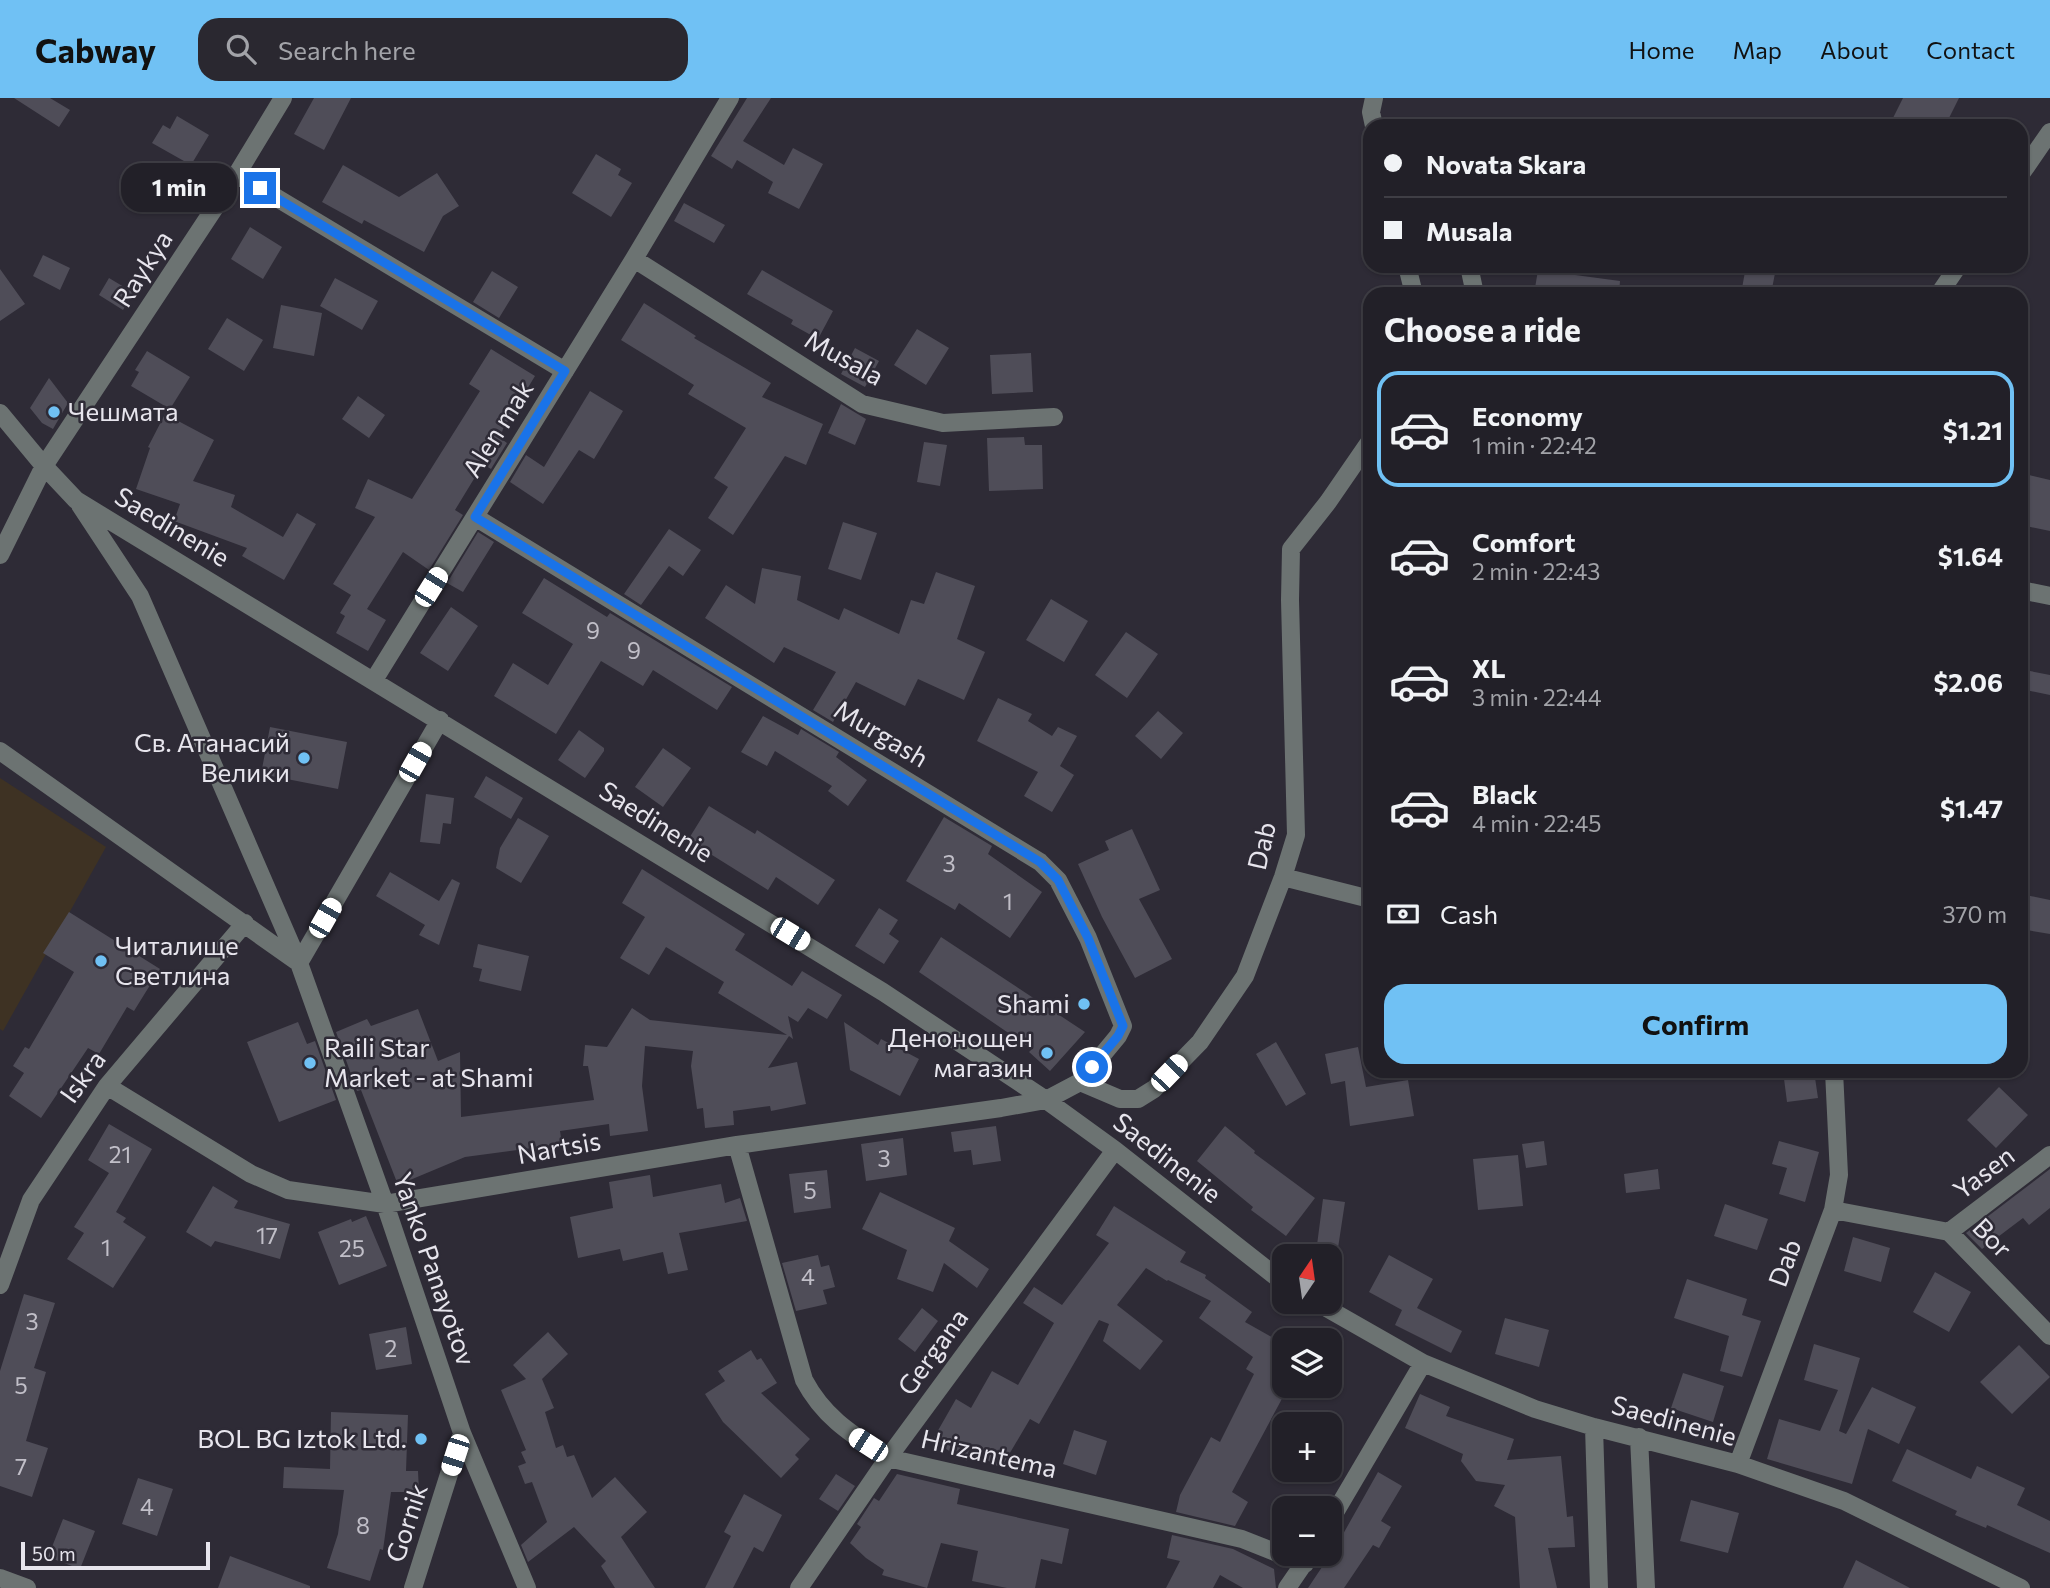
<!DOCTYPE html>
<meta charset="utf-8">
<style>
:root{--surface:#222028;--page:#2a2830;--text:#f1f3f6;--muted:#a2a3a8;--line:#3f3e45;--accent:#70c1f4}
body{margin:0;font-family:Commissioner,sans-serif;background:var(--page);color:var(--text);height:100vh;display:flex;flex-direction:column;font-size:26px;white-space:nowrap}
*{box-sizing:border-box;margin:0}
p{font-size:23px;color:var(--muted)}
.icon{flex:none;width:38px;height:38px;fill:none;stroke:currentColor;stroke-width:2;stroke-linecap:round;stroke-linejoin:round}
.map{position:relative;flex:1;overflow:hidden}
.details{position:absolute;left:1363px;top:189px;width:665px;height:791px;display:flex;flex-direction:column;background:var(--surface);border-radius:21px;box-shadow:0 2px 5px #0004,0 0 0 2px var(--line)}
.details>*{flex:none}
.top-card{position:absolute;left:1363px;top:21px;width:665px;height:154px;border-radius:21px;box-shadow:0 2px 5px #0004,0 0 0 2px var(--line);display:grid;align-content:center;height:154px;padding:0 21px;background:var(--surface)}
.needle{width:46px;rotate:13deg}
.fabs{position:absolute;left:1272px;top:1146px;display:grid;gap:14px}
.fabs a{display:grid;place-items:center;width:70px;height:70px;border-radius:14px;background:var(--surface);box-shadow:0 2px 5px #0004,0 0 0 2px var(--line);font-size:35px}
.scale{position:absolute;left:21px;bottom:18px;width:189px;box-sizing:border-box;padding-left:7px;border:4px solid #e7e5ed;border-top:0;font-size:19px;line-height:24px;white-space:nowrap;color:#e7e5ed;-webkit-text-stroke:5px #2e2b36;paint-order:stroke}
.end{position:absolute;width:32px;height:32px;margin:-16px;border:9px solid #1a73e8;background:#fff;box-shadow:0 0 0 4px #fff}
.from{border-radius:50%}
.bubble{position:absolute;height:49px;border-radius:21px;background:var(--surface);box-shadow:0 2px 5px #0004,0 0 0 2px var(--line);font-size:23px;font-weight:700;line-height:49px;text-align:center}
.car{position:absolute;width:21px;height:42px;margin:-21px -10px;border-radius:9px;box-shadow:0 0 5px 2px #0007;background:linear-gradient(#fff 24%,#345 0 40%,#fff 0 76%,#345 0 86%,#fff 0)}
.top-card b{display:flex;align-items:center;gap:24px;height:66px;font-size:26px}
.top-card b+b{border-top:2px solid var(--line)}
.top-card i{width:18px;height:18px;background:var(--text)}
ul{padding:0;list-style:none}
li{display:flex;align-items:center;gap:21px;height:116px;margin:0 14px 10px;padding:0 7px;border:4px solid transparent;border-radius:21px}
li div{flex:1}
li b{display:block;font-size:26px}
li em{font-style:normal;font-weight:700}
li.active{border-color:var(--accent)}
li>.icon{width:63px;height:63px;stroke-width:1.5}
h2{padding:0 21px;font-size:32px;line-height:84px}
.pay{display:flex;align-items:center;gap:18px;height:77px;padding:0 21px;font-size:26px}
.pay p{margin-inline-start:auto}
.button{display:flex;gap:14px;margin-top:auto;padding:14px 21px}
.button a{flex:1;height:80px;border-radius:21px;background:var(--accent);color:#111;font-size:28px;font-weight:700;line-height:80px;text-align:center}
header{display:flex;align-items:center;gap:42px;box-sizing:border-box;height:98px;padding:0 35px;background:var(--accent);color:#111}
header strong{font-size:33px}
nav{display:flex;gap:38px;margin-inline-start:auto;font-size:24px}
.search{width:490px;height:63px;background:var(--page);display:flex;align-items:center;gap:18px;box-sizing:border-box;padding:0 24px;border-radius:21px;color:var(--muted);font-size:26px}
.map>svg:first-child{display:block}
.education{fill:#3e3223}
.building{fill:#4f4d58}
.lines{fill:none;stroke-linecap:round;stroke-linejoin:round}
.minor{stroke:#6c7372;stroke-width:18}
.route{stroke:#1a73e8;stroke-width:9}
.poi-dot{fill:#70c1f4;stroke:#2e2b36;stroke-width:2.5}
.labels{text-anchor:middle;stroke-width:5;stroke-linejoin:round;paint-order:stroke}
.number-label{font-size:23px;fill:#c1bfc8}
.street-label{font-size:26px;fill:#e7e5ed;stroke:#2e2b36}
.poi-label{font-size:26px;fill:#e7e5ed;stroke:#2e2b36;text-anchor:end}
</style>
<header>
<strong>Cabway</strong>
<div class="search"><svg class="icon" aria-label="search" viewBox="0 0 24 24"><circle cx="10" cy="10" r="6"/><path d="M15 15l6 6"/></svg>Search here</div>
<nav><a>Home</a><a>Map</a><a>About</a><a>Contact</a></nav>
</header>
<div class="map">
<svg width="2050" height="1490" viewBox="0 0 2050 1490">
<rect width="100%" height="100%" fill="#2e2b36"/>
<!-- education -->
<path class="education" d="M0,680l106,69 -103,184 -3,-2z"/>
<!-- building -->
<path class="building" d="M14,0h36l20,12 -11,17z
M314,0h37l-27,52 -30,-16z
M747,0h24l-28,43 41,24 9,-17 30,16 -24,45 -31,-16 5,-11 -36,-22 -5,9 -21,-13z
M1903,0h56l-14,28h-56z
M177,18l32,19 -18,30 -39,-22 11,-18 7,4z
M596,56l25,15 -3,6 14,8 -21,34 -39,-24z
M343,67l56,32 38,-24 22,33 -16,10 -19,36 -60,-32 -2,4 -40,-22z
M684,105l41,22 -11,18 -40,-22z
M250,129l32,20 -19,32 -32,-20z
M43,157l27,13 -10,22 -27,-14z
M1746,168l30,2 -5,26h-30z
M0,171l25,35 -25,17z
M762,172l71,41 -15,28 -27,-15 2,-4 -46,-26z
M1538,172l82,11 -1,13h-85z
M492,173l26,16 -19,31 -26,-16z
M109,180l25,15 -11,17 -24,-15z
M335,180l43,23 -16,29 -42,-24z
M644,205l52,33 -2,2 77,45 -9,14 61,27 -17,41 -21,-9 -52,79 -25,-17 20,-31 -14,-9 32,-50 -58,-34 6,-9 -73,-45z
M281,207l41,8 -8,43 -41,-8z
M227,220l36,22 -19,31 -36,-22z
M917,231l32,19 -23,37 -32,-20z
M855,250l24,13 -14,26 -24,-13z
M491,251l44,27 -32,53 -3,9 7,5 -16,26 -8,-5 -28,46 8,5 -34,55 -26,-18 -36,57 19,11 -18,31 -32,-18 9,-17 -5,-3 11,-18 -18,-11 42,-67 -20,-9 13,-29 44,20 68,-108 -11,-7z
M147,253l43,26 -20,32 -39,-23 8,-14 -4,-2z
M1031,255l2,39 -41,2 -2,-39z
M49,280l19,25 -15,26 -11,-6 -12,-15z
M590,293l33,20 -29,48 -15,-9 -36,54 -33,-22 16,-27 18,12z
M358,298l27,19 -16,23 -27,-19z
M841,306l25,15 -11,26 -27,-12z
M165,316l49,26 -21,41 42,14 -4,12 52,30 14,-24 19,11 -32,56 -42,-24 5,-8 -73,-27 6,-17 -44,-15 14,-41 -2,-1z
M1024,339l1,8h17l1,44 -54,2 -2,-53z
M924,344l23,3 -7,41 -23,-4z
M2021,375l29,7v51l-29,-6z
M843,424l34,11 -16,47 -33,-11z
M669,431l32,21 -18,26 -14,-10 -28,39 -17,-11z
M478,434l16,10 -31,50 -16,-9z
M762,470l39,8 -4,24 42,20 5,-12 55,26 12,-34 13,4 12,-32 39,14 -18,53 28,13 -21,48 -46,-21 -13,27 -49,-24 -23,40 -20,-12 23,-38 -52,-25 -10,16 -69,-45 21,-33 29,19z
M544,480l63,39 3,-4 122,74 -15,23 -64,-40 -10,16 -42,-25 -45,73 -62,-38 19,-33 35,22 25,-41 -51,-31z
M1051,501l37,22 -24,41 -38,-22z
M451,509l27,19 -30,45 -28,-18z
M1126,534l32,22 -31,44 -32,-23z
M2025,572l25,5v20l-29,-6z
M998,600l34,16 -4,7 24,15 6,-9 19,9 -17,30 14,9 -22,37 -28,-16 14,-24 -61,-31z
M1158,613l25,22 -22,26 -26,-23z
M763,618l35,19 3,-6 38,23 -3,5 31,23 -19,26 -20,-15 4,-5 -57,-35 -8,15 -26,-14z
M270,629l77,15 -9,47 -77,-15z
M579,632l25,18v3l-19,27 -27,-18z
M663,650l28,20 -28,39 -28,-20z
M486,678l37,22 -12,21 -37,-22z
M426,696l28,4 -3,26 -8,-1 -3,21 -20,-2z
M709,708l46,28 2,-4 78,50 -17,25 -42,-28 -8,13 -80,-50z
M944,719l48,29 -4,8 54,38 -32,46 -51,-35 -4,7 -49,-29z
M518,720l31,18 -28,47 -25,-15 4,-20z
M1132,731l28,61 -21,9 33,60 -37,19 -33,-61 -24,-53 31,-14 -4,-9z
M642,771l103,65 -10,16 57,36 10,-15 40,24 -15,24 -19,-11 -10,14 -10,-6 5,23 -4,-3 -21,32 29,-6 9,42 -35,7 -1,-5 -37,5 1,14 -29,3 -2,-20 -6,1 -6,-43 2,-15 -48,-5 -3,40 6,45 -38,5 -1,-12 -49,7 2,13 -97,13 -67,28 -37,-95 -4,1 -21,-59 31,-13 4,7 47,-17 20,52 22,-9 1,65 133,-17 -6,-34h-5l2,-21 22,2 25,-39 18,12 137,15 -69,-42 6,-11 -58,-35 -17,28 -29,-17 25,-41 -23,-14z
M390,774l49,29 13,-22 8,4 -21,62 -20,-10 6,-10 -49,-29z
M2021,796l29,6v34l-29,-5z
M879,810l19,12 -9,14 10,7 -15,23 -29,-18z
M69,814l91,57 -26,42 -7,-4 -28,47 -11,-6 -47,70 -32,-22 15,-23 -11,-7 12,-19 4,2 45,-77 -31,-19z
M941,839l144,95 -35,39 -21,-19 3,-3 -113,-77z
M478,846l51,12 -8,35 -42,-10 3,-12 -9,-2z
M298,924l9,22 8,-3 21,59 -57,22 -32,-80z
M844,924l34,23 3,-6 38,20 -19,37 -50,-26z
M1276,944l30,52 -20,12 -30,-52z
M1358,949l8,40 42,-7 6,36 -64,10 -5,-45 -14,3 -6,-30z
M1783,973h31l4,27 -31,4z
M1999,989l29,28 -32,33 -29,-28z
M109,1026l43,25 -36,63 10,6 -3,4 23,15 -33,51 -46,-29 17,-26 -10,-6 35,-54 -21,-13z
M996,1028l5,35 -28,4 -2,-15 -17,2 -3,-20z
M1225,1028l30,25 -1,2 61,45 -29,38 -35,-26 2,-3 -56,-46z
M903,1040l4,37 -41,6 -5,-37z
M1544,1043l3,24 -21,3 -4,-24z
M1779,1043l40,11 -14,50 -26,-8 8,-26 -15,-4z
M1518,1057l5,51 -45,4 -5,-51z
M1658,1071l2,20 -34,4 -2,-19z
M2050,1071v39l-21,17 -6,-7 -41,31 -16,-16z
M827,1072l4,38 -37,5 -5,-39z
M650,1077l3,22 68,-13 4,19 15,-5 7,23 -68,12 9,37 -20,4 -5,-22 -40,9 -3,-12 -42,9 -8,-41 43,-9 -4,-26z
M213,1088l25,15 -4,7 56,16 -10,35 -65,-18 -4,6 -25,-15z
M880,1094l75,36 -6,13 40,28 -12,19 -33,-25 -11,29 -36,-13 10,-29 -45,-21z
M1323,1101l22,3 -7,46 -21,-3z
M1725,1106l43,15 -11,31 -43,-14z
M1114,1108l72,46 -6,10 26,13 -1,3 47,34 -7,10 39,22v51l-52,97 16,10 -13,24 -59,-14 4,-17 31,-58 9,5 34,-68 -8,-5 7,-12 -54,-39 12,-17 -43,-21 -1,1 -21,-13 -29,37 46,36 -23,29 -37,-29 6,-17 -10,-4 -60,104 -9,-5 -29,49 -32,-18 -2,11 -35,-20 24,-42 15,9 21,-37 26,14 36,-62 -31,-20 11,-16 28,18 47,-62 -13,-8z
M366,1118l21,50 -48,19 -21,-53 33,-13 1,3z
M1853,1139l37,11 -9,34 -37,-11z
M818,1157l3,12 8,-2 6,22 -12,3 4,14 -31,7 -14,-48z
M1389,1157l44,24 -16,29 45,23 -11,22 -56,-28 7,-15 -33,-18z
M1935,1174l36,20 -22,40 -36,-20z
M1687,1181l60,20 -5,16 19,6 -19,56 -22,-6 9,-35 -55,-18z
M24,1196l31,9 -21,65 12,4 -20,69 22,7 -16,49 -32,-11v-115z
M922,1210l16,13 -23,31 -17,-13z
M1505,1220l44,12 -10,37 -44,-13z
M406,1229l6,37 -36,6 -7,-36z
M548,1234l20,22 -26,25 12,29 -9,4 11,36 7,-3 4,12 7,-2 18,43 23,-21 32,35 -26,25 34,51h-40l-14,-22 5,-5 -32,-34 -46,35 -7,-17 26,-23 -15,-40 -7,2 -7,-18 8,-3 -5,-11 5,-2 -25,-60 25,-11 -13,-14z
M1814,1246l46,14 -21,73 7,3 26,-47 44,20 -17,37 -31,-15 -16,55 -85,-25 12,-40 41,12 18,-41 -34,-10z
M2019,1247l31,32 -38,37 -32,-32z
M751,1252l6,10 4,-2 16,25 -16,10 49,46 -15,16 4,4 -18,19 -58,-56 -18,-28 20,-13 -7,-10z
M1683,1275l41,13 -11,36 -42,-14z
M1420,1296l30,13 -4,9 68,23 -7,21 54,-4 6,61 6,-1 2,31 -27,1 9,40h-37l-5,-71 -21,-11 11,-21 -29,-4 -15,-20 2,-7 -58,-26z
M331,1314l77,3 -2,56h12l1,21h-28l-8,58 -3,-1 -10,32 -43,-13 11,-34 6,-44 -61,-2 1,-21 46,2z
M1074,1332l33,11 -11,34 -33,-11z
M1907,1351l64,30 6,-13 48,22 -8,17 33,16v32l-63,-28 -1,3 -31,-13 2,-4 -65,-30z
M1378,1374l24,14 -21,35 10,6 -12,21 -6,-3 -29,43h-36l30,-45z
M836,1376l19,12 -17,25 -19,-12z
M897,1376l63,15 -3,15 112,25 -7,35 -21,-5 -6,29h-28l-35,-7 6,-30 -37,-8 -14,45 -45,-13 2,-5 -18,-12 -16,-15 11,-16 -4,-3 17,-26 5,3z
M138,1380l35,11 -16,47 -35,-12z
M744,1396l38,21 -19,37 -9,-5 -21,41h-28l26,-52 -7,-4z
M1691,1402l48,13 -11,40 -48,-12z
M63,1421l32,12 -15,38 -32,-12z
M1172,1437l61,14 41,20 2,19h-33l-23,-13 -7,13h-47l14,-27 -13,-3z
M230,1458l80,30v2h-92z
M1856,1462l54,28h-67z"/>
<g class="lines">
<!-- minor -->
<path class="minor" d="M1374,28l-3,-14 3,-14
M237,76l328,197
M2021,76l29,-42
M634,161l228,145 81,19 111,-6
M1407,168l7,28
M1469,168l6,28
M1939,196l19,-28
M0,315l44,53 32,34 807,492 163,108 69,50 169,133
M80,407l60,91 159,367 86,241 77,229 65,155
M475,419l565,345 18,18 30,58 35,88 -5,10 -38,46
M0,457l44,-89 193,-292 46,-76
M2021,492l29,6
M374,582l260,-421 96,-161
M0,653l299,212 141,-243
M1283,779l87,22
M107,988l144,88 37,16 97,14 352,-59 264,-37 45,-8 34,-18 40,17h18l16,-10 46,-47 45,-66 38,-99 13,-42 -6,-235 1,-51 37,-47 42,-61
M737,1047l67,235c20,38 49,55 84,78l354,81 63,25
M1833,1112l116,22 101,104
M1949,1134l101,-77
M0,1187l31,-85 76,-114 138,-163
M1316,1204l107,61 112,46 59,18 144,37 106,37 177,87
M1594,1329l5,161
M1639,1339l7,151
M1738,1366l95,-254 6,-35 -5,-104
M1330,1423l93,-158
M0,1480l27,10
M413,1490l49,-155
M799,1490l89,-130 227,-308
M1287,1490l22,-32"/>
</g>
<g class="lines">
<!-- route -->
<path class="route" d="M260,90l305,183 -90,146 565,345 18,18 30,58 35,88 -5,10 -26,31"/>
</g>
<!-- markers -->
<g class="poi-dot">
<circle cx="54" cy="314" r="7"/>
<circle cx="304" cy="660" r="7"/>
<circle cx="101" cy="863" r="7"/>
<circle cx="1084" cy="906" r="7"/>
<circle cx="1047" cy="955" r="7"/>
<circle cx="310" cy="965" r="7"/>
<circle cx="421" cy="1341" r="7"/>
</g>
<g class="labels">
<!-- number labels -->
<g class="number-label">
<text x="593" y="541">9</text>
<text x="634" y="561">9</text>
<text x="949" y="774">3</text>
<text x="1008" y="812">1</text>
<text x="120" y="1065">21</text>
<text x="884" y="1069">3</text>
<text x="810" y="1101">5</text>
<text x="267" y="1146">17</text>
<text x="106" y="1158">1</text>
<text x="352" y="1159">25</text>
<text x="808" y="1187">4</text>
<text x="32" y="1232">3</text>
<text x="391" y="1259">2</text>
<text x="21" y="1296">5</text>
<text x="21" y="1377">7</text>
<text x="147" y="1417">4</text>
<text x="363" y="1436">8</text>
</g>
<!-- street labels -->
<g class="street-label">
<text transform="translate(143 171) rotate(-57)" y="9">Raykya</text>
<text transform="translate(844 260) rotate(29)" y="9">Musala</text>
<text transform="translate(498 331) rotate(-58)" y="9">Alen mak</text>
<text transform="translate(172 429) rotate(31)" y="9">Saedinenie</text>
<text transform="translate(881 636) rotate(31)" y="9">Murgash</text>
<text transform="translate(656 724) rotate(32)" y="9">Saedinenie</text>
<text transform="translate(1262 748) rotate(-77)" y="9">Dab</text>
<text transform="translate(83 979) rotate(-54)" y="9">Iskra</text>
<text transform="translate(559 1050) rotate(-10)" y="9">Nartsis</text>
<text transform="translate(1167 1060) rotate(38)" y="9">Saedinenie</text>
<text transform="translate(1984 1075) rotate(-37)" y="9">Yasen</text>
<text transform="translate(1992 1140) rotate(46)" y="9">Bor</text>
<text transform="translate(1785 1165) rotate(-70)" y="9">Dab</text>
<text transform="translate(434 1171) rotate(71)" y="9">Yanko Panayotov</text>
<text transform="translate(933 1254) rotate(-54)" y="9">Gergana</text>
<text transform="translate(1674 1323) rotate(15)" y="9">Saedinenie</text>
<text transform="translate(989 1356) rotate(13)" y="9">Hrizantema</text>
<text transform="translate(407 1425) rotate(-72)" y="9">Gornik</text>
</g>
<!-- poi labels -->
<g class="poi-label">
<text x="68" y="323" text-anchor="start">Чешмата</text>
<text x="290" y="654">Св. Атанасий<tspan x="290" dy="30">Велики</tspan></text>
<text x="115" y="857" text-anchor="start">Читалище<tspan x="115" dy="30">Светлина</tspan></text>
<text x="1070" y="915">Shami</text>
<text x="1033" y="949">Денонощен<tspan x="1033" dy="30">магазин</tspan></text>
<text x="324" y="959" text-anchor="start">Raili Star<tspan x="324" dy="30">Market - at Shami</tspan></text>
<text x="407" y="1350">BOL BG Iztok Ltd.</text>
</g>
</g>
</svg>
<div class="fabs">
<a><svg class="needle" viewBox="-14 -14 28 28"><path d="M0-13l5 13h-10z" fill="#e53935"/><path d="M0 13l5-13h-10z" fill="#a2a3a8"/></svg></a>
<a><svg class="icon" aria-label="layers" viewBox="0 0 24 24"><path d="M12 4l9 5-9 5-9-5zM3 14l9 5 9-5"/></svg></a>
<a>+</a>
<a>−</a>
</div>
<div class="scale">50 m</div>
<i class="end from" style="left:1092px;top:969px"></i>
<i class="end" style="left:260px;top:90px"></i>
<div class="bubble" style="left:121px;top:65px;width:116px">1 min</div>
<i class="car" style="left:431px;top:489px;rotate:32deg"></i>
<i class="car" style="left:415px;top:664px;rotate:30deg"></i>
<i class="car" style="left:325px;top:820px;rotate:30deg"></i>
<i class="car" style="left:790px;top:836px;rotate:121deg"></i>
<i class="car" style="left:1169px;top:975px;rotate:44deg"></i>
<i class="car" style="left:868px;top:1347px;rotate:303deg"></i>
<i class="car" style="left:455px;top:1357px;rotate:198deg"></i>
<div class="top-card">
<b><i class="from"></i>Novata Skara</b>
<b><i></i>Musala</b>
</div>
<section class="details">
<h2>Choose a ride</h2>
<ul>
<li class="active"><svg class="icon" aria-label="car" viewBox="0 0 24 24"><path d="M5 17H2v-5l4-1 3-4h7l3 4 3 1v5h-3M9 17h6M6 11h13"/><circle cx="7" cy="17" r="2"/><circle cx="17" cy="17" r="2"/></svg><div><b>Economy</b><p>1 min · 22:42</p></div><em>$1.21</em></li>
<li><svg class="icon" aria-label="car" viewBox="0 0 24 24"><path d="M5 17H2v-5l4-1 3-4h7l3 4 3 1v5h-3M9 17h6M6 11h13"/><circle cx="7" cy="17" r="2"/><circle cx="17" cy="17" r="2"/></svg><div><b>Comfort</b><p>2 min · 22:43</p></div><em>$1.64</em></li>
<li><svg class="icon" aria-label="car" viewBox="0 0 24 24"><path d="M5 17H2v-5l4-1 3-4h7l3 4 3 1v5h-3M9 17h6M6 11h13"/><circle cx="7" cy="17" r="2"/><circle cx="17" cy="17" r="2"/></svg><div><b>XL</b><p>3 min · 22:44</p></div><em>$2.06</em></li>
<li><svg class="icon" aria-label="car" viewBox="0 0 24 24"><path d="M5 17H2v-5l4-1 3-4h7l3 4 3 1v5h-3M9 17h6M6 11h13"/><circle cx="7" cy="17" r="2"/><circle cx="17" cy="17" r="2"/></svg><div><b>Black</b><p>4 min · 22:45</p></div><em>$1.47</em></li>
</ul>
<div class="pay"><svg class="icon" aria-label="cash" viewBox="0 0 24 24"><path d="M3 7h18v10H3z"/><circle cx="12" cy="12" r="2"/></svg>Cash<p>370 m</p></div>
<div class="button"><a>Confirm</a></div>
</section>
</div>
